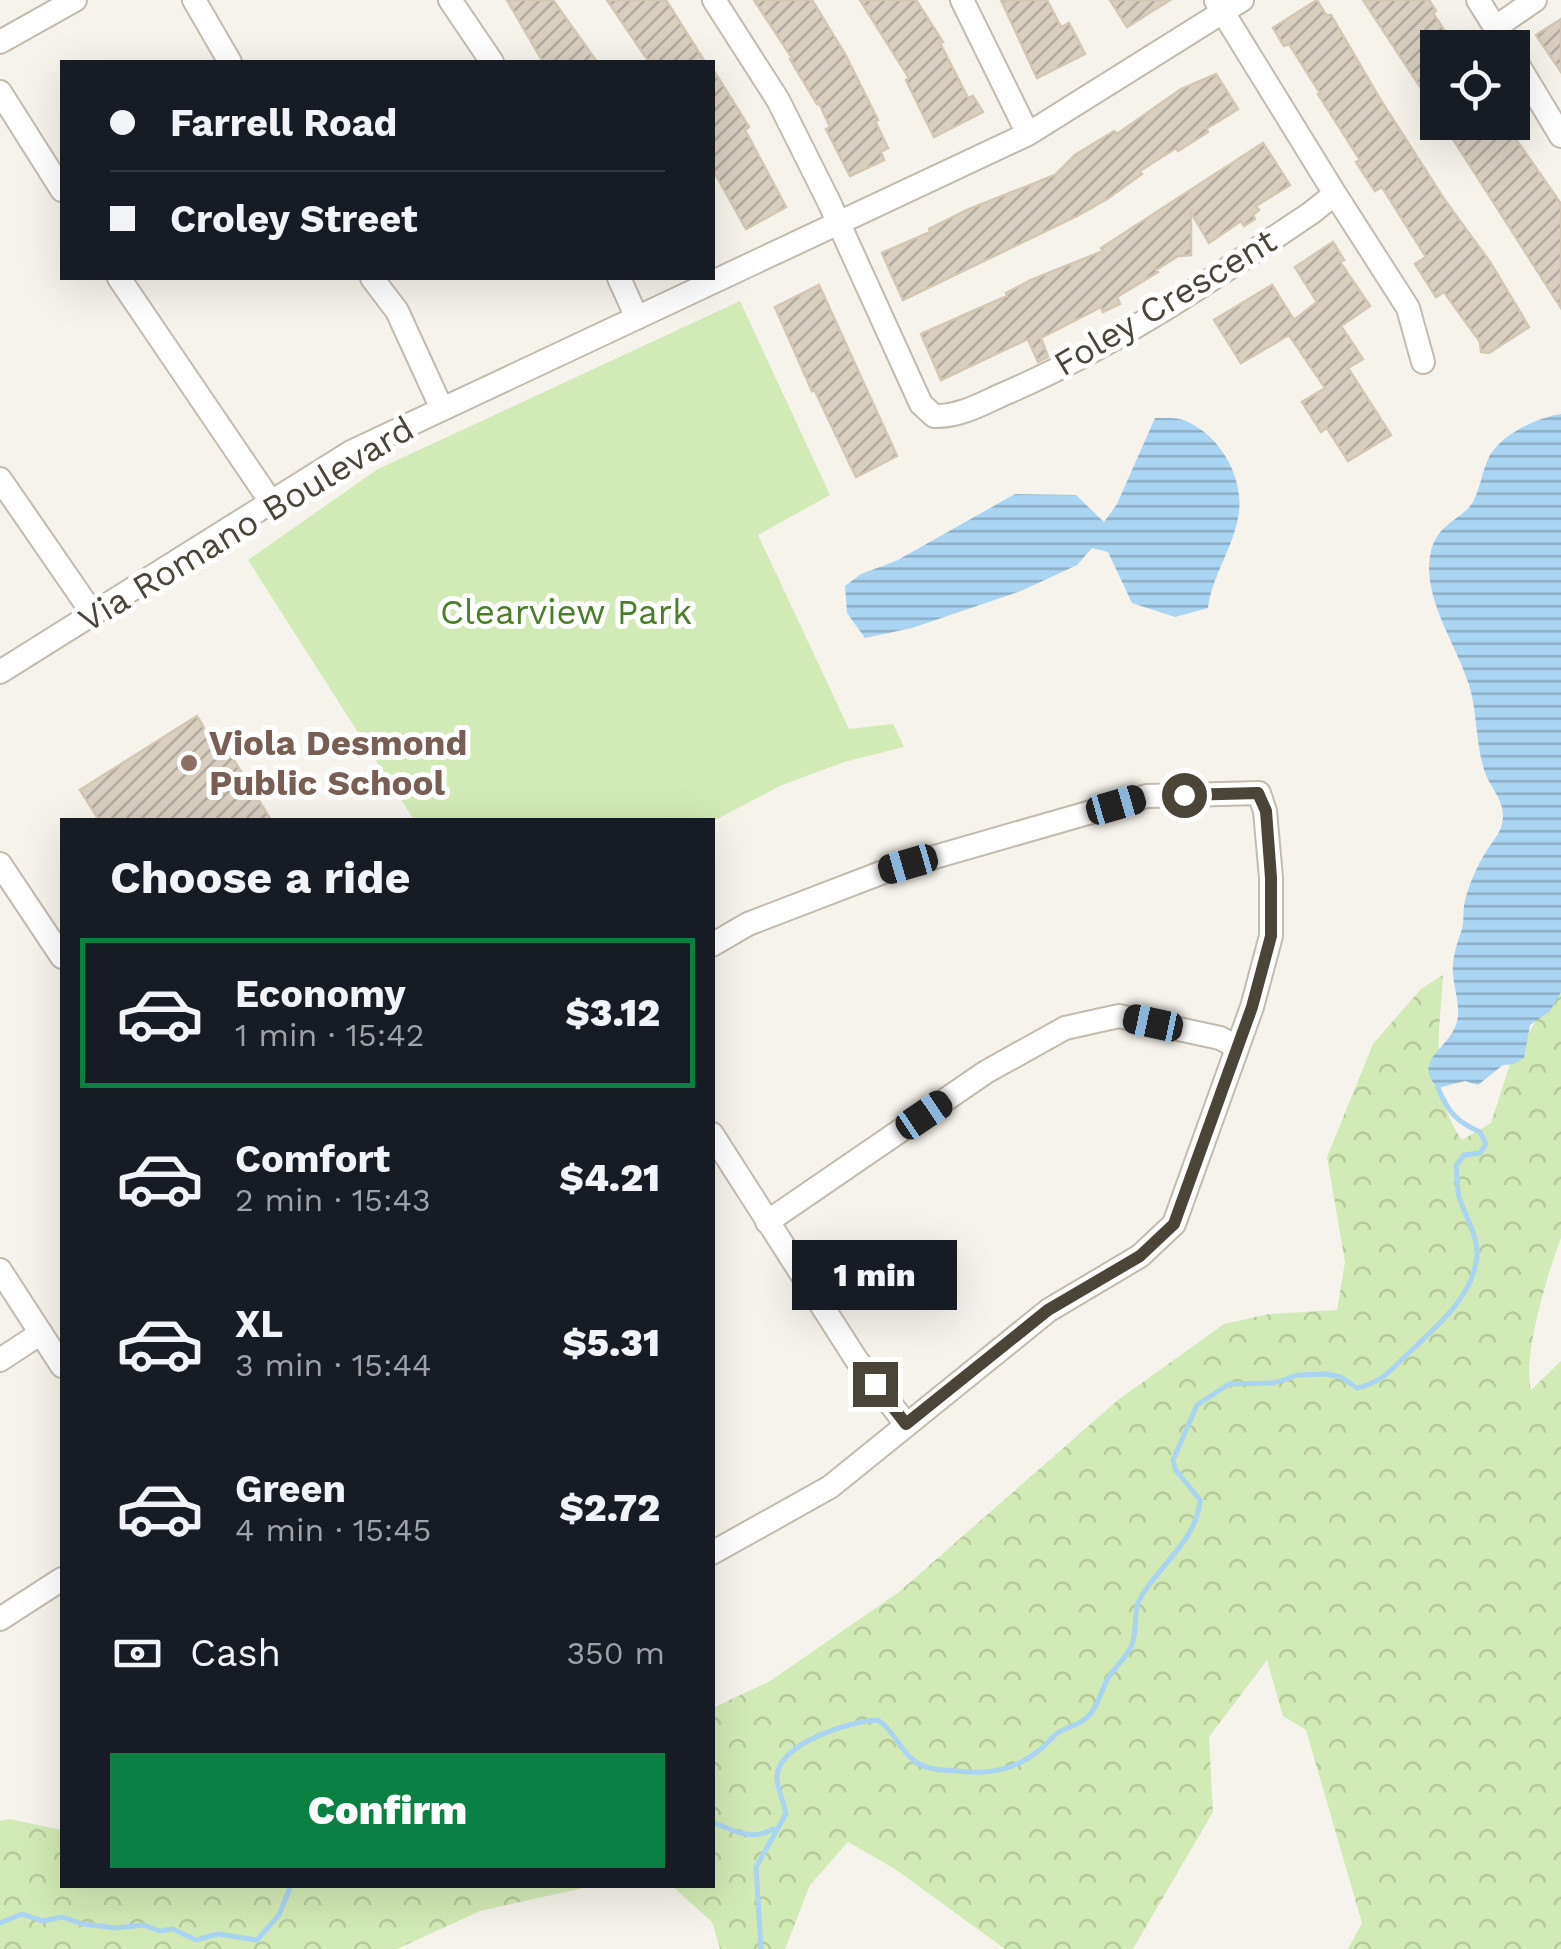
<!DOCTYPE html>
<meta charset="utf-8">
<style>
:root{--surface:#171b24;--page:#20242c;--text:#f1f3f6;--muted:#9ea1a6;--line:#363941;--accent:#0b8043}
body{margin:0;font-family:"Work Sans",sans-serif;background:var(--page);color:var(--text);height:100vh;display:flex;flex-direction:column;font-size:38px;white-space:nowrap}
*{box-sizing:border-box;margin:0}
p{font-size:32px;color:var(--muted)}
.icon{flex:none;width:55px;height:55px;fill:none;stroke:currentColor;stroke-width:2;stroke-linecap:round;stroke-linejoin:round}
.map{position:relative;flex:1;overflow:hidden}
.panel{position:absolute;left:60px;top:818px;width:655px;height:1070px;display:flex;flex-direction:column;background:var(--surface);border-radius:0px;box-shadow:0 10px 40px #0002}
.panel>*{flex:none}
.top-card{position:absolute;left:60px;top:60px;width:655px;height:220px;border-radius:0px;box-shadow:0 10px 40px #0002;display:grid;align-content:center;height:220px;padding:0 50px;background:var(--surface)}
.buttons{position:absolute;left:1420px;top:30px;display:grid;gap:20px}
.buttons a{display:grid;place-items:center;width:110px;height:110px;border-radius:0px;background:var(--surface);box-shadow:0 10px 40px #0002;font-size:50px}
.end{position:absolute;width:45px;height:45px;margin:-22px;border:12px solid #4b4439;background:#fff;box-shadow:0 0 0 5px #fff}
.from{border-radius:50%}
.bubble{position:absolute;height:70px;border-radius:0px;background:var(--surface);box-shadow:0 10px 40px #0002;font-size:32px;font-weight:800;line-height:70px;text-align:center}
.car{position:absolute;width:30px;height:60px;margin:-30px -15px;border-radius:12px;box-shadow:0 0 8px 2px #0007;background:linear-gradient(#222 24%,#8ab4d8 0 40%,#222 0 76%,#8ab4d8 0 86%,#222 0)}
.top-card b{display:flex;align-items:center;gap:35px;height:95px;font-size:38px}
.top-card b+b{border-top:2px solid var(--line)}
.top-card i{width:25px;height:25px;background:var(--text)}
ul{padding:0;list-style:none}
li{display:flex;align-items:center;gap:30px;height:150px;margin:0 20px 15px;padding:0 30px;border:5px solid transparent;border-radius:0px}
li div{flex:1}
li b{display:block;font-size:38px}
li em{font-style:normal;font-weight:800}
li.selected{border-color:var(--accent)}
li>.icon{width:90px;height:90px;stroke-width:1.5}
h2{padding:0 50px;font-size:45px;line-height:120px}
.pay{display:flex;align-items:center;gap:25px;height:110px;padding:0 50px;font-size:38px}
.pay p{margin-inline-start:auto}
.action{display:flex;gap:20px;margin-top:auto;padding:20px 50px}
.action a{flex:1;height:115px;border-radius:0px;background:var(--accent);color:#fff;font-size:40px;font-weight:800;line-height:115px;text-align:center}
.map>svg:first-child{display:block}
.forest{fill:url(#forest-crowns)}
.park{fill:#d2eab5}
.water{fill:url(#water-rules)}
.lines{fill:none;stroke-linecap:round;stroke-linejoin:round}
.stream{stroke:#a9d4f2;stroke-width:5}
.building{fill:url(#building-hatch);stroke:#d3c7b4;stroke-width:2.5}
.minor-casing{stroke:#c2bbae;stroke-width:26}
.minor{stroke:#fff;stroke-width:22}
.route{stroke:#4b4439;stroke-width:12}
.education-dot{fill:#8d6e63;stroke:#fff;stroke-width:4}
.labels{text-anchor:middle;stroke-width:10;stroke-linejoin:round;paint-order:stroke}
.street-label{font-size:35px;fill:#4b4439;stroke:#fff}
.park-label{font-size:35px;fill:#4a7f2a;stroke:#fff}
.education-label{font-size:35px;font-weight:bold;fill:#785e54;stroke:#fff;text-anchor:start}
</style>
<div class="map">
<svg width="1561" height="1949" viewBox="0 0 1561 1949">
<defs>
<pattern id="forest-crowns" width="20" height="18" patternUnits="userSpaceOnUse" patternTransform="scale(2.5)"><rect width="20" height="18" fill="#d2eab5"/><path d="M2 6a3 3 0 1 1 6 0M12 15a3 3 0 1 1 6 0" fill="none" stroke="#b6ca9c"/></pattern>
<pattern id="water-rules" width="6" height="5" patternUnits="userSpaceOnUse" patternTransform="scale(2.5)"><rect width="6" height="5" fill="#a9d4f2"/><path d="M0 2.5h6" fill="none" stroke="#8caec5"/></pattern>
<pattern id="building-hatch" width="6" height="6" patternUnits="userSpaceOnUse" patternTransform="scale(2.5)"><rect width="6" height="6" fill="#d8cfc1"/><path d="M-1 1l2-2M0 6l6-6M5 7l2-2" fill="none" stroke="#b1aa9e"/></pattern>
</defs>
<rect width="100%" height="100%" fill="#f6f3ec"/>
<!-- forest -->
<path class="forest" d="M1443,975c-3,56 -15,117 19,165l29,-17 19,-59 51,-85v259c-13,34 -39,119 -30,152l30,-29v588h-213l14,-26 -56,-193 -23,-14 -16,-56 -58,77 4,75 -80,137h-128l-110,-80 -47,-27 -38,43 -25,64h-65l-8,-27 -41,-37h41l1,-177 57,-27 129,-89 219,-192 106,-76 45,-10 68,-4 8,-48 -18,-105 46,-113 48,-55z
M9,1819l53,11v55h535l-117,26 -83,38h-397v-128z"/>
<!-- park -->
<path class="park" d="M740,301l90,194 -72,40 91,194 44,-5 11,23 -60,15 -62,23 -69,36 -299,-1 -166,-260 130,-91z"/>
<!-- water -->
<path class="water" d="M1561,414v578l-11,19 -20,14 -6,33 -10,6 -11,1 -25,20 -13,-4 -27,7c-26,-27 8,-37 18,-63 7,-18 -5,-41 -3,-60 1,-14 5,-24 9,-36 2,-8 1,-15 2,-23 3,-18 13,-40 23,-56 7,-11 16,-19 16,-34 0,-16 -11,-27 -17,-41 -11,-29 -8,-61 -17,-90 -12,-39 -46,-86 -39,-129 6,-36 35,-35 45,-58 6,-14 8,-30 15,-43 14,-22 47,-37 71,-41z
M1155,418c10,0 23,-1 31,3 35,15 60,59 52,97 -6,32 -26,58 -30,90l-33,9 -43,-14 -24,-51 -16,-4 -15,17 -56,26 -109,37 -47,10 -18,-25 -2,-27 16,-12 35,-13 119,-67 61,1 28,27 13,-18z"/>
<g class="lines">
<!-- stream -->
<path class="stream" d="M712,1822c21,8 40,20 61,7
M0,1923l22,-9 21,7 19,-4 21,7 33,4 27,-3 17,6 13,-2 23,11 22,-6 39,6 22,-25 12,-30
M761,1949l-5,-82 30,-53c-2,-13 -10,-26 -9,-39 4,-32 72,-54 101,-55 17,11 23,34 41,44 11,6 25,6 38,7 33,4 59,-1 85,-23 6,-5 11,-12 17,-16 11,-6 24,-8 32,-19 8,-10 11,-24 17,-35 7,-10 17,-20 23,-31 8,-17 0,-35 11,-52 20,-32 55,-56 58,-95l-25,-31 -2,-9 24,-55 32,-21 45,-1 24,-8 28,-1 15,3 16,11c26,-5 37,-22 56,-39 27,-26 60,-53 64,-93 1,-21 -12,-40 -18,-59 -2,-10 -2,-21 -3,-31l8,-11 16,-2 6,-9 -6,-12c-23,-10 -32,-20 -42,-44"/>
</g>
<!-- building -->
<path class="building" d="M507,0h46l44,62h-54z
M607,0h59l39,62h-56z
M754,0h58l33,54 33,66 -3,1 13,27 -7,4 3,8 -34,16 -24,-47 4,-2 -11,-24 -2,1 -27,-45 2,-1z
M860,0h56l27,42 -3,1 28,55 5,-2 10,16 -49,25 -28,-57 3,-2z
M1001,0h46l14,27 8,-4 16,31 -48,24z
M1110,0h60l-43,27z
M1317,0l9,15h5l49,84 64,100 46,63 39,65 -40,26 -8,-1 -1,-10 -36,-50 -8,5 -21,-33 11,-7 -44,-70 -7,4 -19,-29 4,-2 -42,-66 2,-1 -31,-49 -5,2 -11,-18z
M1363,0h66l7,11 -3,2 23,35h-18v66z
M1561,19v53l-25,-37z
M712,68l37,59 -4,3 41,77 -40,22 -34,-61z
M1216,74l22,35 -32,20 2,3 -30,19 -2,-3 -36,23 2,3 -35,25 -30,17 -174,84 -21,-47 48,-21 -1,-3 38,-19 88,-35 20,-20 39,-24 3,3 64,-45z
M1442,122h62l57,82v104z
M1263,143l27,42 -34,21 3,4 -6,5 2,4 -11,7 -3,-5 -32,22 -18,-31v43l-13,1 -22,14 2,2 -41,25 3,7 -17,8 -2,-5 -60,31 7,19 -10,5 -10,-23 -87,41 -20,-46 86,-38 -1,-3 25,-13 72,-29 -2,-3z
M1333,242l11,18 -4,2 30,44 -29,20 22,33 -15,9 43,67 -43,26 -21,-33 -6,4 -19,-30 23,-14 -36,-53 -48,28 -27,-43 58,-35 22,35 23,-18 -22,-35z
M819,285l78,171 -41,21 -42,-88 -2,2 -37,-84z
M197,716l13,22 7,-5 54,87h-172l-19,-30z"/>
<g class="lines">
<!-- minor casing -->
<g class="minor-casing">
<path id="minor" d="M194,0l36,62
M450,0l42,62
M714,0l64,100 51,102 92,202 13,12c26,1 49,-13 72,-23 110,-47 207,-114 305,-180l24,-19 -119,-193
M962,0l66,134
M1478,0l30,48
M1496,27l39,-27
M0,42l75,-42
M1512,55l49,81
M0,92l62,98
M1335,194l73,114 15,54
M119,278l152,224
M372,278l25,33 45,98
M619,278l18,40
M0,479l93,135
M0,672l351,-220 677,-318 214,-134
M0,864l62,93
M712,945l36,-21 138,-53 261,-75 112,-3 6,18 6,67v58l-19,71 -78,217 -34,32 -91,54 -219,177 -118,66
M712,1134l144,225 50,65
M767,1222l219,-150 79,-44 54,-12 101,22 17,9
M0,1270l62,96
M0,1360l41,-27
M0,1619l62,-40"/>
</g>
<!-- minor -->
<use href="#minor" class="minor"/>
</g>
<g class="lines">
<!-- route -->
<path class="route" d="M875,1384l31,40 142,-114 92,-54 34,-32 78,-217 19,-71v-58l-5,-67 -8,-18 -74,2"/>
</g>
<!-- markers -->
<circle class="education-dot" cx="189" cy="763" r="10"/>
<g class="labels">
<!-- street labels -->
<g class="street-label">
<text transform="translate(1165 302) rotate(-31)" y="12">Foley Crescent</text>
<text transform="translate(246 524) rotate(-31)" y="12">Via Romano Boulevard</text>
</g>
<!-- park labels -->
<g class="park-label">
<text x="566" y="624">Clearview Park</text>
</g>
<!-- education labels -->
<g class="education-label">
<text x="209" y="755">Viola Desmond<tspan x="209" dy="40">Public School</tspan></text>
</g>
</g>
</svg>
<div class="buttons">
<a><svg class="icon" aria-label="locate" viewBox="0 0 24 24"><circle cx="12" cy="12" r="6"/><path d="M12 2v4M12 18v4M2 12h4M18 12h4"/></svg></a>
</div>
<i class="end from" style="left:1184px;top:795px"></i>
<i class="end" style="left:875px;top:1384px"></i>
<div class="bubble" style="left:792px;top:1240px;width:165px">1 min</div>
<i class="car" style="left:1116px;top:805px;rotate:74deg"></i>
<i class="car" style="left:908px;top:864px;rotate:254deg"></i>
<i class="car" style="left:1153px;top:1023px;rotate:282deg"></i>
<i class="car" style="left:924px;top:1115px;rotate:56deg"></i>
<div class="top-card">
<b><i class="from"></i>Farrell Road</b>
<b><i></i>Croley Street</b>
</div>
<section class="panel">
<h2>Choose a ride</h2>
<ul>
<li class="selected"><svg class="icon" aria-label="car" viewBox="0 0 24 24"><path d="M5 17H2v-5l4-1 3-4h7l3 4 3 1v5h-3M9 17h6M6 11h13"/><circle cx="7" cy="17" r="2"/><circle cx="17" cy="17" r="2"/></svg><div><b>Economy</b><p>1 min · 15:42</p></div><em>$3.12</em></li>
<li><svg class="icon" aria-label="car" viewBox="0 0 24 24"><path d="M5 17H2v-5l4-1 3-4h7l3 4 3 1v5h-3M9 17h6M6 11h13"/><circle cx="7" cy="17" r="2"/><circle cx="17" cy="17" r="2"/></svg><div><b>Comfort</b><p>2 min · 15:43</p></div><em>$4.21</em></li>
<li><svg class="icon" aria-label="car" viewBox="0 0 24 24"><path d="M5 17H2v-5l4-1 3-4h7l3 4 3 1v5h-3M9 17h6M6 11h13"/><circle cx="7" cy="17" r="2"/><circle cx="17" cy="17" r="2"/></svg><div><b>XL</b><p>3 min · 15:44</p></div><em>$5.31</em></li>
<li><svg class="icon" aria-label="car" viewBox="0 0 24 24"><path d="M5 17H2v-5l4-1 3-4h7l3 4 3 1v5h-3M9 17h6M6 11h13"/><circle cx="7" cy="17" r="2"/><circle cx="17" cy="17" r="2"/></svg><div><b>Green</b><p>4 min · 15:45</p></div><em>$2.72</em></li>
</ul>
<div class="pay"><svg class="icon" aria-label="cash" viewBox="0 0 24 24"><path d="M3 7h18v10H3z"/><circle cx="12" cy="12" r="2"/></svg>Cash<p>350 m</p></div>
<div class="action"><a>Confirm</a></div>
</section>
</div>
